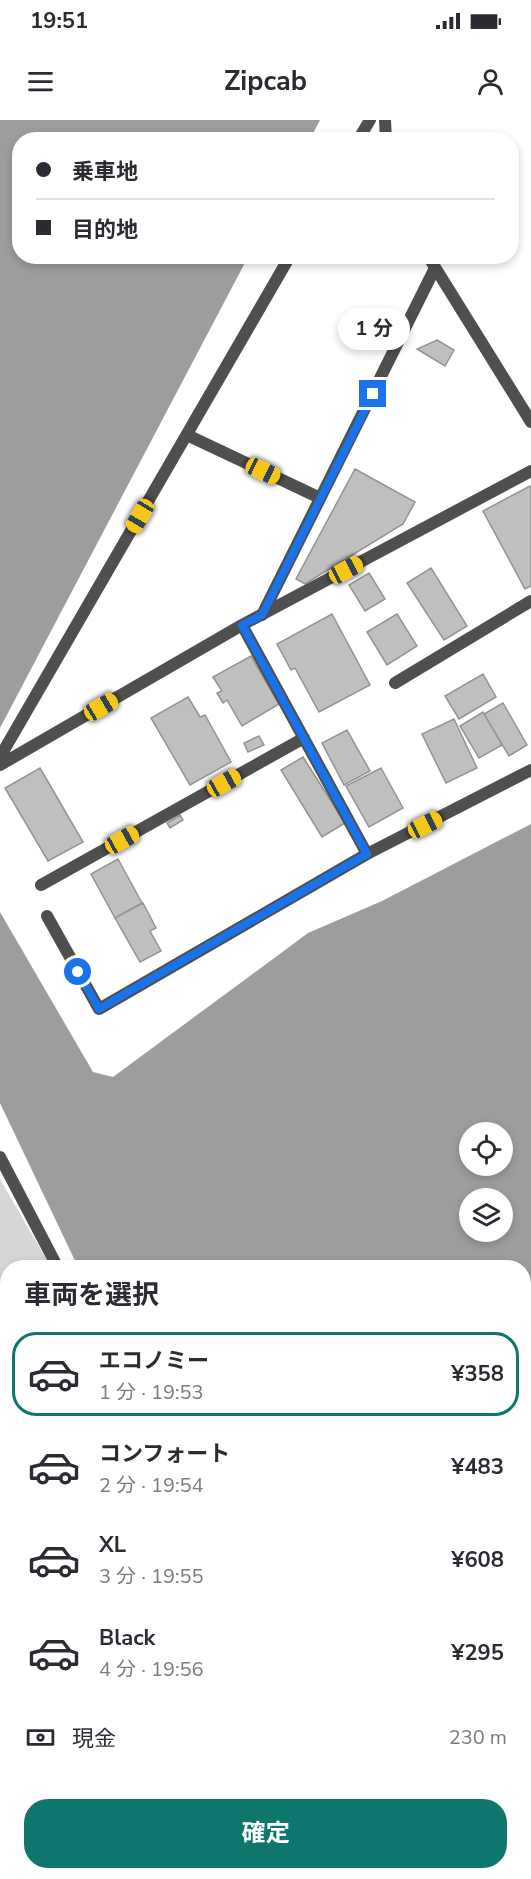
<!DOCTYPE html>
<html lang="ja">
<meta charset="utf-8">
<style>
:root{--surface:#fff;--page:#f7f7f7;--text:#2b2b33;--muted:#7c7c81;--line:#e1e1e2;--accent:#0f766e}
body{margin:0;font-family:"Nunito Sans","Noto Sans JP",sans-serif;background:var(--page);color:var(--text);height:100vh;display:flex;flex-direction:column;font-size:22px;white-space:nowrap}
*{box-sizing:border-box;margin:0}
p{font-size:20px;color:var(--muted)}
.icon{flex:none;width:33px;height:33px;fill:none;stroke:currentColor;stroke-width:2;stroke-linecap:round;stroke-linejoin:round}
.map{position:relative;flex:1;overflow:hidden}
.panel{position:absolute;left:0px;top:1140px;width:531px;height:620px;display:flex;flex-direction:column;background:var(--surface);border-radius:24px 24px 0 0;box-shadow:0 3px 9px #0003}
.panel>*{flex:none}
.guide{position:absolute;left:12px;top:12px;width:507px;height:132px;border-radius:24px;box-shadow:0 3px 9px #0003;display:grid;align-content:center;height:132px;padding:0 24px;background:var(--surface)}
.controls{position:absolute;left:459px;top:1002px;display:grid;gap:12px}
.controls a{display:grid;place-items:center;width:54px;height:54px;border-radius:50%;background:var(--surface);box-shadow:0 3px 9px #0003;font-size:30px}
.end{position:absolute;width:27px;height:27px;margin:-14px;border:8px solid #1a73e8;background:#fff;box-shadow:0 0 0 3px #fff}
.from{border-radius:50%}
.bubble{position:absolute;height:42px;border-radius:21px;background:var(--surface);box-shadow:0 3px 9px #0003;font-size:20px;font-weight:700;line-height:42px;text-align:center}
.car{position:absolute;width:18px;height:36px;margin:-18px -9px;border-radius:8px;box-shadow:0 0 4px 2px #0007;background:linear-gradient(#f5c518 24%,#345 0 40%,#f5c518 0 76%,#345 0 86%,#f5c518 0)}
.guide b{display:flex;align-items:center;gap:21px;height:57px;font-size:22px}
.guide b+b{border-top:2px solid var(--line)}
.guide i{width:15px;height:15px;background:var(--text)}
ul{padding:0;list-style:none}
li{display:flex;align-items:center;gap:18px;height:84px;margin:0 12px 9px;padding:0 12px;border:3px solid transparent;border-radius:24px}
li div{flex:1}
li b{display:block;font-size:22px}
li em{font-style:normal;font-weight:700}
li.on{border-color:var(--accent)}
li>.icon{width:54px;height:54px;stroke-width:1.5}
h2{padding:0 24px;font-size:27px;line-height:72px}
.pay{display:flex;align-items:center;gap:15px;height:66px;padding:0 24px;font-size:22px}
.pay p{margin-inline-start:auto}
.cta{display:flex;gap:12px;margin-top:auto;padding:12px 24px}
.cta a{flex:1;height:69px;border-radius:24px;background:var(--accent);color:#fff;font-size:24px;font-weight:700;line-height:69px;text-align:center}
.status{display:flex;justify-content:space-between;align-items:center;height:42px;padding:0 30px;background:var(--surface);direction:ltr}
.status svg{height:16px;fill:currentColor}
header{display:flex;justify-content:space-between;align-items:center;height:78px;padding:0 24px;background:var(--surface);font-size:27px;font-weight:700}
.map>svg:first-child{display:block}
.green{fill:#d6d6d6}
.water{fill:#9d9d9d;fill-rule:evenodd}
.building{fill:#bfbfbf;stroke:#939393;stroke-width:1.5}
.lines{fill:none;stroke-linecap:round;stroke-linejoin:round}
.minor{stroke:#4f4f4f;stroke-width:12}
.route{stroke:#1a73e8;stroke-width:8}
</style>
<div class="status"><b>19:51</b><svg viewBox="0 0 49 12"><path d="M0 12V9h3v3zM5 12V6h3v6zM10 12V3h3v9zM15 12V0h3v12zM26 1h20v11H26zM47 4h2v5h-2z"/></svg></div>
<header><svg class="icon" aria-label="menu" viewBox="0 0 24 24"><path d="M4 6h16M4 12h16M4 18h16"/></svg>Zipcab<svg class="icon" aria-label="person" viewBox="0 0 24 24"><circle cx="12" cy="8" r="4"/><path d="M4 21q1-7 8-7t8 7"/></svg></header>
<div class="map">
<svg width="531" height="1759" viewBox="0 0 531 1759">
<rect width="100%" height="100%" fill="#fff"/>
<!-- green -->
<path class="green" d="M0,1059l51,88 -43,1v346l-8,3z"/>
<!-- water -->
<path class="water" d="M0,0h320l-10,19 -290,1v116l228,1 -248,471z
M531,704v558l-7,32v-146l-446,-1 -78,-164v-191l93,160 20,5 195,-144 74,-32zM470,1012h32v34h-32zM470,1078h32v34h-32z"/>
<!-- building -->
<path class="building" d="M437,220l17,10 -9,16 -28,-17z
M355,349l60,33 -12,22 -98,60 -9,-5z
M530,366h1v100l-6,3 -42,-78z
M431,448l36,58 -23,14 -37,-57z
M369,453l16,26 -20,12 -16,-26z
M332,494l38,71 -51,27 -24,-44 -4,2 -14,-26z
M397,494l20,32 -30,19 -20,-33z
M251,536l28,48 -37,22 -15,-26 -4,3 -6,-10 5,-2 -9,-14z
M483,554l13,23 -37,22 -14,-23z
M188,577l12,20 5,-2 26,47 -41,23 -39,-67z
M503,583l24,42 -18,11 -25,-42z
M483,592l19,33 -23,13 -19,-32z
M454,599l23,49 -31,15 -24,-49z
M347,610l23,41 -26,14 -22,-42z
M259,616l5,9 -16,7 -4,-9z
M303,637l42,66 -23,14 -41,-67z
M40,648l43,74 -35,19 -43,-73z
M381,648l22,40 -34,19 -23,-41z
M180,695l3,5 -13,8 -3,-5z
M118,739l24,44 -27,15 -24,-44z
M143,783l13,25 -6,3 11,20 -21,11 -25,-44z"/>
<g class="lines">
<!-- minor -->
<path class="minor" d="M385,0l1,20
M358,20l12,-20
M428,136l103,166
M187,315l133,63
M262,495l173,-347
M242,505l125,229
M395,563l136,-82
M0,637l290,-501
M0,645l242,-140 289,-154
M41,765l263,-147
M47,796l52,93 268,-155 164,-84
M0,1037l58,111
M0,1544l8,6
M524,1604l7,8
M524,1716l7,-5
M0,1725l8,-9
M153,1759l6,-7
M452,1759l11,-7"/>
</g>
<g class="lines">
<!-- route -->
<path class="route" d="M78,852l21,37 268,-155 -125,-229 20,-10 111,-221"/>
</g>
</svg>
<div class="controls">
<a><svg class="icon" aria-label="locate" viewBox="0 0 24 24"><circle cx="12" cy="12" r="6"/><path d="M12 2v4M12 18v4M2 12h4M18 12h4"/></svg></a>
<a><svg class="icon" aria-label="layers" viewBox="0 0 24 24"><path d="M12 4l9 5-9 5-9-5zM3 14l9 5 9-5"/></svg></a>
</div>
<i class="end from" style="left:78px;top:852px"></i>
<i class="end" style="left:373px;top:274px"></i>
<div class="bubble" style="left:338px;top:188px;width:72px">1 分</div>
<i class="car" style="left:263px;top:351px;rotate:115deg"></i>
<i class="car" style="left:140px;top:396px;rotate:210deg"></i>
<i class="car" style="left:346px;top:450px;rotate:62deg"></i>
<i class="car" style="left:101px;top:587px;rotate:60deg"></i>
<i class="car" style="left:224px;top:663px;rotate:61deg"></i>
<i class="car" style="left:425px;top:705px;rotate:63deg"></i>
<i class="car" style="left:122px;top:720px;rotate:61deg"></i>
<div class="guide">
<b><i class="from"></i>乗車地</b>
<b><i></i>目的地</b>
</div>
<section class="panel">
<h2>車両を選択</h2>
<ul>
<li class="on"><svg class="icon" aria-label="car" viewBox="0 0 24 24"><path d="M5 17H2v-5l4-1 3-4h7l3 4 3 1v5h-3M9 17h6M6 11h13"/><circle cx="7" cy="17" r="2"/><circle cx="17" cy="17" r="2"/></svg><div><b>エコノミー</b><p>1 分 · 19:53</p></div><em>¥358</em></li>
<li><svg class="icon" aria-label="car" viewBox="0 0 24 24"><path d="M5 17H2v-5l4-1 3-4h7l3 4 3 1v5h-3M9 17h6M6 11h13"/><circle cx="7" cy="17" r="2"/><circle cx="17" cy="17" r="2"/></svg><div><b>コンフォート</b><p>2 分 · 19:54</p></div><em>¥483</em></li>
<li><svg class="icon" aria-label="car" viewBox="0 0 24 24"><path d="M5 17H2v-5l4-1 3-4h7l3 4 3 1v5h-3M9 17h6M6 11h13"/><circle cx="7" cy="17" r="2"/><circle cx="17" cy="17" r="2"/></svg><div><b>XL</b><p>3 分 · 19:55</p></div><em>¥608</em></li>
<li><svg class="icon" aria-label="car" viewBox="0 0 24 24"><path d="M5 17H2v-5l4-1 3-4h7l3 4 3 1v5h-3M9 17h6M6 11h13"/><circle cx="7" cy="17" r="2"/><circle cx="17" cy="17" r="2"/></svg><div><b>Black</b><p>4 分 · 19:56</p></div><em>¥295</em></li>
</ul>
<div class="pay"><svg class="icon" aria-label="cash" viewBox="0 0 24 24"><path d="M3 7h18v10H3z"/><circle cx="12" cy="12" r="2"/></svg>現金<p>230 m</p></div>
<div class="cta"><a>確定</a></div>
</section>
</div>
